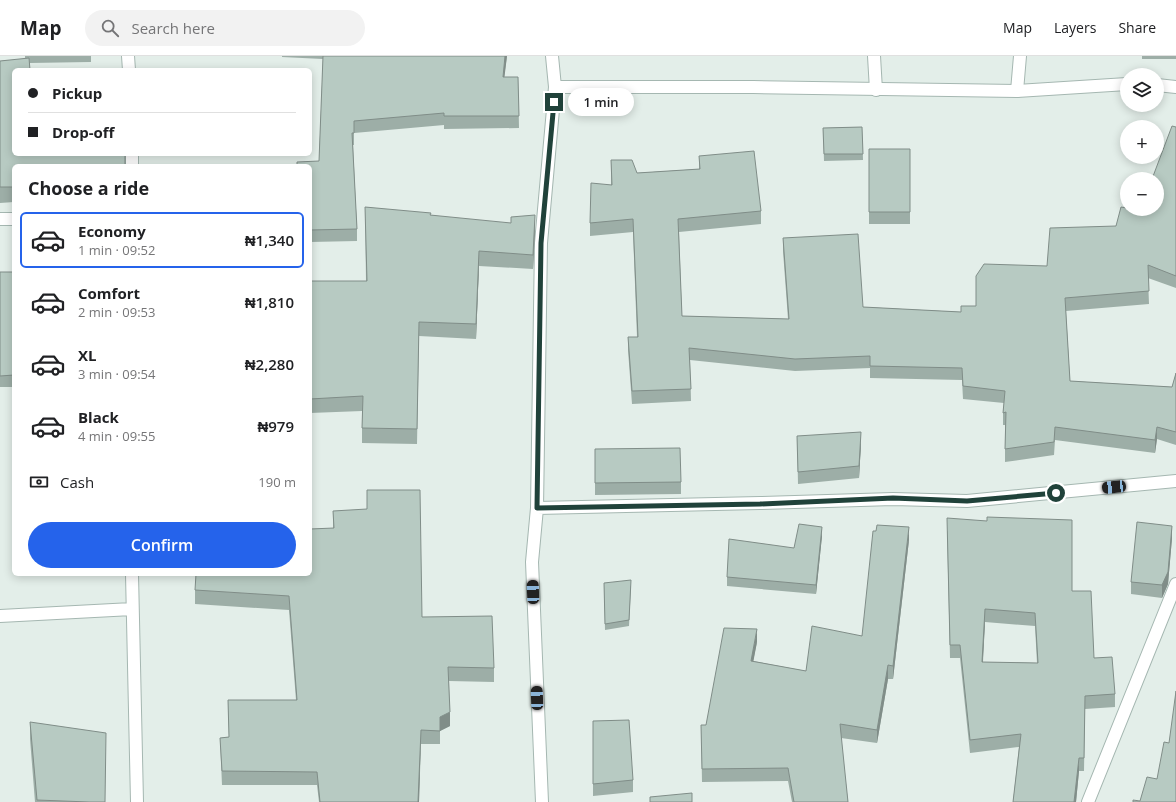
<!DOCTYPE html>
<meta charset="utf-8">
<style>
:root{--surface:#fff;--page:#f2f2f2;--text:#202124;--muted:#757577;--line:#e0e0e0;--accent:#2563eb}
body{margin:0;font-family:"Open Sans",sans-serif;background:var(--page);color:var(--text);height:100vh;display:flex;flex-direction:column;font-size:15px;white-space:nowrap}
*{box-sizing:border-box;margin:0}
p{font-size:13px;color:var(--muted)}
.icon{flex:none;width:22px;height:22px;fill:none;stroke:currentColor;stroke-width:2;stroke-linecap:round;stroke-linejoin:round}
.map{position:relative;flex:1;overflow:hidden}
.side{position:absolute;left:12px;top:108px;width:300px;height:412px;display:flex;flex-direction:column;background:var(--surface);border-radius:6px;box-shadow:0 2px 10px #0003}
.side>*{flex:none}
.guide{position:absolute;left:12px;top:12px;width:300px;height:88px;border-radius:6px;box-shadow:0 2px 10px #0003;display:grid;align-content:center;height:88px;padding:0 16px;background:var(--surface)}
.controls{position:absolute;left:1120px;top:12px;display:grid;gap:8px}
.controls a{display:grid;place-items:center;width:44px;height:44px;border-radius:50%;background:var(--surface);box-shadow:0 2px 10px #0003;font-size:20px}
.end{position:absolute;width:18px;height:18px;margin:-9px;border:5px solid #20423a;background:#fff;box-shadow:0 0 0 2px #fff}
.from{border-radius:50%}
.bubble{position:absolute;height:28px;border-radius:14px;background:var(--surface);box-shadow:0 2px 10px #0003;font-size:13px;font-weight:600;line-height:28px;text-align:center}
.car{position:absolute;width:12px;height:24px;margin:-12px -6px;border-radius:5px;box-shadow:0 0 3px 1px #0007;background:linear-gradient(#222 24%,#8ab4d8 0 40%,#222 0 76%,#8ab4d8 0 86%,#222 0)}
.guide b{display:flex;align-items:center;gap:14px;height:38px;font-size:15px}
.guide b+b{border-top:1px solid var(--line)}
.guide i{width:10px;height:10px;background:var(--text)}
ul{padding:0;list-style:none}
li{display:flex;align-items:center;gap:12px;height:56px;margin:0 8px 6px;padding:0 8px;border:2px solid transparent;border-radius:6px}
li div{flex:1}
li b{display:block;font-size:15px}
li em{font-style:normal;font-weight:600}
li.on{border-color:var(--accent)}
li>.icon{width:36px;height:36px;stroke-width:1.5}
h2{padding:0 16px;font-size:18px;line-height:48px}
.pay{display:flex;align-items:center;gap:10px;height:44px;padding:0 16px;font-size:15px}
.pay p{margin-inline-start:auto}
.action{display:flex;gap:8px;margin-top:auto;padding:8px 16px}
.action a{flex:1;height:46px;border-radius:24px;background:var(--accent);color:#fff;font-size:16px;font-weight:600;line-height:46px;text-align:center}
header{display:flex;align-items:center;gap:24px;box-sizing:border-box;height:56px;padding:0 20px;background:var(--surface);border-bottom:1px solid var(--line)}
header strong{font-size:19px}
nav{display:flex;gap:22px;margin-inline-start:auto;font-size:14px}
.search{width:280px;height:36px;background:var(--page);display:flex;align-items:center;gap:10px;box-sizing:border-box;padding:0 14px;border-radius:22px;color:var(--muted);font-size:15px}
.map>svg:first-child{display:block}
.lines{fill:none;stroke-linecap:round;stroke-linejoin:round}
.lane-casing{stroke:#a5b7b1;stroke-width:14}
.street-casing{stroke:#a5b7b1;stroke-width:14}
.lane{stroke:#fff;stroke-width:12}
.street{stroke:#fff;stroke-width:12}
.wall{fill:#9daea7;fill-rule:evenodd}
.shaded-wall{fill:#808d88}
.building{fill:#b7cac2;stroke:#808d88;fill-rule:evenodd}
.route{stroke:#20423a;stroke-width:5}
</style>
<header>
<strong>Map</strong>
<div class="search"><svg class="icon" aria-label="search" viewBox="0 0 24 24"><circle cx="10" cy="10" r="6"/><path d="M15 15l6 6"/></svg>Search here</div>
<nav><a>Map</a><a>Layers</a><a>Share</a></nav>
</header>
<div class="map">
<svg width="1176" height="746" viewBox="0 0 1176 746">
<rect width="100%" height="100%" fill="#e3eee9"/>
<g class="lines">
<!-- lane casing -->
<g class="lane-casing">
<path id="lane" d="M874,0l2,34
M1017,35l3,-35"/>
</g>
<!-- street casing -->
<g class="street-casing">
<path id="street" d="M128,0l1,14
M1157,29l19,2
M555,31h198l264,4 110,-7
M132,98v12
M0,163h14
M537,452l223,-5 133,-4 74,2 209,-20
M132,518l5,228
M0,560l132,-7
M542,746l-10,-240 5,-54 4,-265 14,-156 -3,-31
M1088,746l88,-218"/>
</g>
<!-- lane -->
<use href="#lane" class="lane"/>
<!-- street -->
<use href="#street" class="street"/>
</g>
<!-- wall -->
<path class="wall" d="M25,0h66v6l-62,1 -15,103v36l-14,1v-142l25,-2z
M282,0h225l-3,21h14l1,51 -75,1v-4l-90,8v12h-1l4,84v12l-47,1v-76l9,-5 4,-102 -41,-2z
M1142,0h34v3h-34z
M862,71l1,33 -39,1 -1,-33z
M1176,71v161l-28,-10 1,26 -83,7 4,70 102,6 4,-14v72l-19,-6 -2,14 -100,-13 -1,15 -49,7v-37h-2v-12l1,-10 -41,-4 -1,-19 -92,-2v-10l-75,3 -105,-11 1,41 -59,3 -4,-54v-13h9l-4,-105 -43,4v-13l21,-38v-25l26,13 62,-4v-13l62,55v13l-82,8 3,84 106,3 -5,-68v-13l80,69 98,5 15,-6 71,-40 69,-40 24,-17z
M869,93h41v75h-41z
M365,151l66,8 104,15 -2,39 -54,-3 -3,73 -57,-3 -2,108 -55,-1v-32l-52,2v-132h56z
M0,216h14v115h-14z
M797,380l64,8 -2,34 -61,6z
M595,393l86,33v12l-86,1z
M333,455l89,106 72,51v14l-45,-1 1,45 -10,5v13h-19l-2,58h-100l-2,-17h-95l-2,-47 9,-1 -1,-37h68l-7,-90 -94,-6v-14l138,-62z
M947,475l125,60 22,67 21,36v13l-30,2 -1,62h-5l-3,31h-63l6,-55 -49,6 -10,-95h-10zM985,566l50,4 2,37 -54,-1z
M822,480l-6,58 -89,-8v-9z
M1172,482l-4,46 -6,14 -31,-4v-12z
M909,484l-16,139h-5l-11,64 -36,-5 7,64h-56l-4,-21 -86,1 -1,-57h5l51,-83 -4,19 53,10 56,-35z
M604,527l27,3 -2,40 -24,4z
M593,665l40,59v12l-40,4z
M30,666l75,80h-70l-5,-63z"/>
<!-- shaded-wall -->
<path class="shaded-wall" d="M505,0h2l-4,33v-12z
M535,159v15l-2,39v-14z
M479,195v15l-3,73v-15z
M1157,371v12l-2,14v-13z
M861,376v12l-2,34v-12z
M1172,470v12l-4,46 -6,14v-13z
M822,471v9l-6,58v-9z
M909,471v13l-16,139v-13z
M985,553v13l-3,53v-13z
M757,573v13l-6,32v-13z
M888,609v14l-11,64v-13z
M450,656v14l-10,5v-14z
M421,674l-2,72h-1z
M1079,702v13l-3,31h-2z"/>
<!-- building -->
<path class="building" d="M323,0h182l-2,21h15l1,39h-75v-3l-90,8v12h-2l5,96 -47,1v-64h-13v-4l22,-1z
M29,2l1,12h-16v84h111v12h-111v21h-14v-126z
M1172,70l4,1v149l-28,-11 1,26 -84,7 5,83 102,6 4,-14v59l-19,-5 -2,13 -100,-13 -1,15 -49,7 1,-37 -3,1 2,-22 -42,-5 -1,-18 -92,-2v-10l-75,3 -106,-11 2,41 -59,2 -4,-54h10l-5,-118 -43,4 1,-40 21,2 -1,-25h21l5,13 63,-4 -1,-13 55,-5 7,60 -83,8 4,97 107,3 -6,-81 75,-4 5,73 98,5v-6h15v-30l8,-12 63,2 3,-38 66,-2 5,-19 6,1v1h30v-30h-5z
M862,71l1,27h-39l-1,-26z
M869,93h41v63h-41z
M365,151l66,6 -1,2 81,8v-6l24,-2 -2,40 -54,-4 -3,73 -57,-2 -2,107 -55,-1 1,-32 -53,3v-118h57z
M0,216h14v103l-14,1z
M861,376l-2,34 -61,6 -1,-36z
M680,392l1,34 -86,1v-34z
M367,434h53l2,127 70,-1 2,52 -46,-1 2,45 -10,5v14l-19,-1 -3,72h-98l-3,-30 -95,-1 -2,-33 9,-1 -1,-37h69l-8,-104 -94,-6 1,-16h114v-45l24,-1 -1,-17 34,-2z
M987,461l85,3v71h19l3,67 18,-1 3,37 -30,2 -1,62h-5l-5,44h-61l8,-68 -51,6 -10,-95h-10l-3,-127 40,3zM985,553l50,4 3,50 -56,-1z
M1137,466l35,4 -4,46 -6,13 -31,-3z
M799,468l23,3 -6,58 -89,-8 2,-38 65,9z
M877,469l32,2 -16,139 -5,-1 -11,65 -37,-6 8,78h-54l-6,-34 -86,1 -1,-44h5l18,-97 33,1 -6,32 55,10 6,-45 50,10 11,-105h3z
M631,524l-2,40 -24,4 -1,-41z
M1176,635v111h-43v-2l7,1 7,-24 10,2 7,-37 5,1z
M629,664l4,60 -40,4v-63z
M30,666l76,11 -1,69h-16l-52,-2z
M692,737v9h-42v-5z"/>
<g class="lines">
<!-- route -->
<path class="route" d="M554,46l-13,141 -4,265 223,-4 133,-6 74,3 89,-8"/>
</g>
</svg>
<div class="controls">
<a><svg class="icon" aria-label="layers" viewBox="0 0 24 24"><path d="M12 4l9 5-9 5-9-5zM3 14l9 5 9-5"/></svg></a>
<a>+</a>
<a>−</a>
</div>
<i class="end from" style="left:1056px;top:437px"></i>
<i class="end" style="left:554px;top:46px"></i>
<div class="bubble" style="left:568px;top:32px;width:66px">1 min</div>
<i class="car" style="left:1114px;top:431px;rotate:264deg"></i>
<i class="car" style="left:533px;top:536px;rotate:358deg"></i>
<i class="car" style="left:537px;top:642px;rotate:358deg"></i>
<div class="guide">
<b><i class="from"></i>Pickup</b>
<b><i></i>Drop-off</b>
</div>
<section class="side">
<h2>Choose a ride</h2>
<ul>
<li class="on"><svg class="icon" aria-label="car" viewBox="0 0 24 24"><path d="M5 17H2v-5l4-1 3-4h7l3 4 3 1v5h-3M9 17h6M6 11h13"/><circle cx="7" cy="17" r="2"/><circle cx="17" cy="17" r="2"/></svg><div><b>Economy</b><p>1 min · 09:52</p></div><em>₦1,340</em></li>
<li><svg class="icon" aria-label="car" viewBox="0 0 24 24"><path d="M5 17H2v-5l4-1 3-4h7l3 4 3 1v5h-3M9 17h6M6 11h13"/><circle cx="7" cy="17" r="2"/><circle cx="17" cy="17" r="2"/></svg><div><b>Comfort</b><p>2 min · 09:53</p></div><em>₦1,810</em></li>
<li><svg class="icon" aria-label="car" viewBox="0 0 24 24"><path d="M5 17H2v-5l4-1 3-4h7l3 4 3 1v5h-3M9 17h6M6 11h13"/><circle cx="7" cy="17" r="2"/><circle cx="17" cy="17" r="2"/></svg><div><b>XL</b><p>3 min · 09:54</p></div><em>₦2,280</em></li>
<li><svg class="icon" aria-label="car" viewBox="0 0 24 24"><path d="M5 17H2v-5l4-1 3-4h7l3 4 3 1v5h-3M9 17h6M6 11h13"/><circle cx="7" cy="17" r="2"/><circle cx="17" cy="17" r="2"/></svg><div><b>Black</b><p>4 min · 09:55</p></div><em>₦979</em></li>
</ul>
<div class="pay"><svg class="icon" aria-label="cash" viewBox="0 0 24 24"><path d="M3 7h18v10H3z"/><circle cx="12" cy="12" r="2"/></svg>Cash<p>190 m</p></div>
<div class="action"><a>Confirm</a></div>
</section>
</div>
